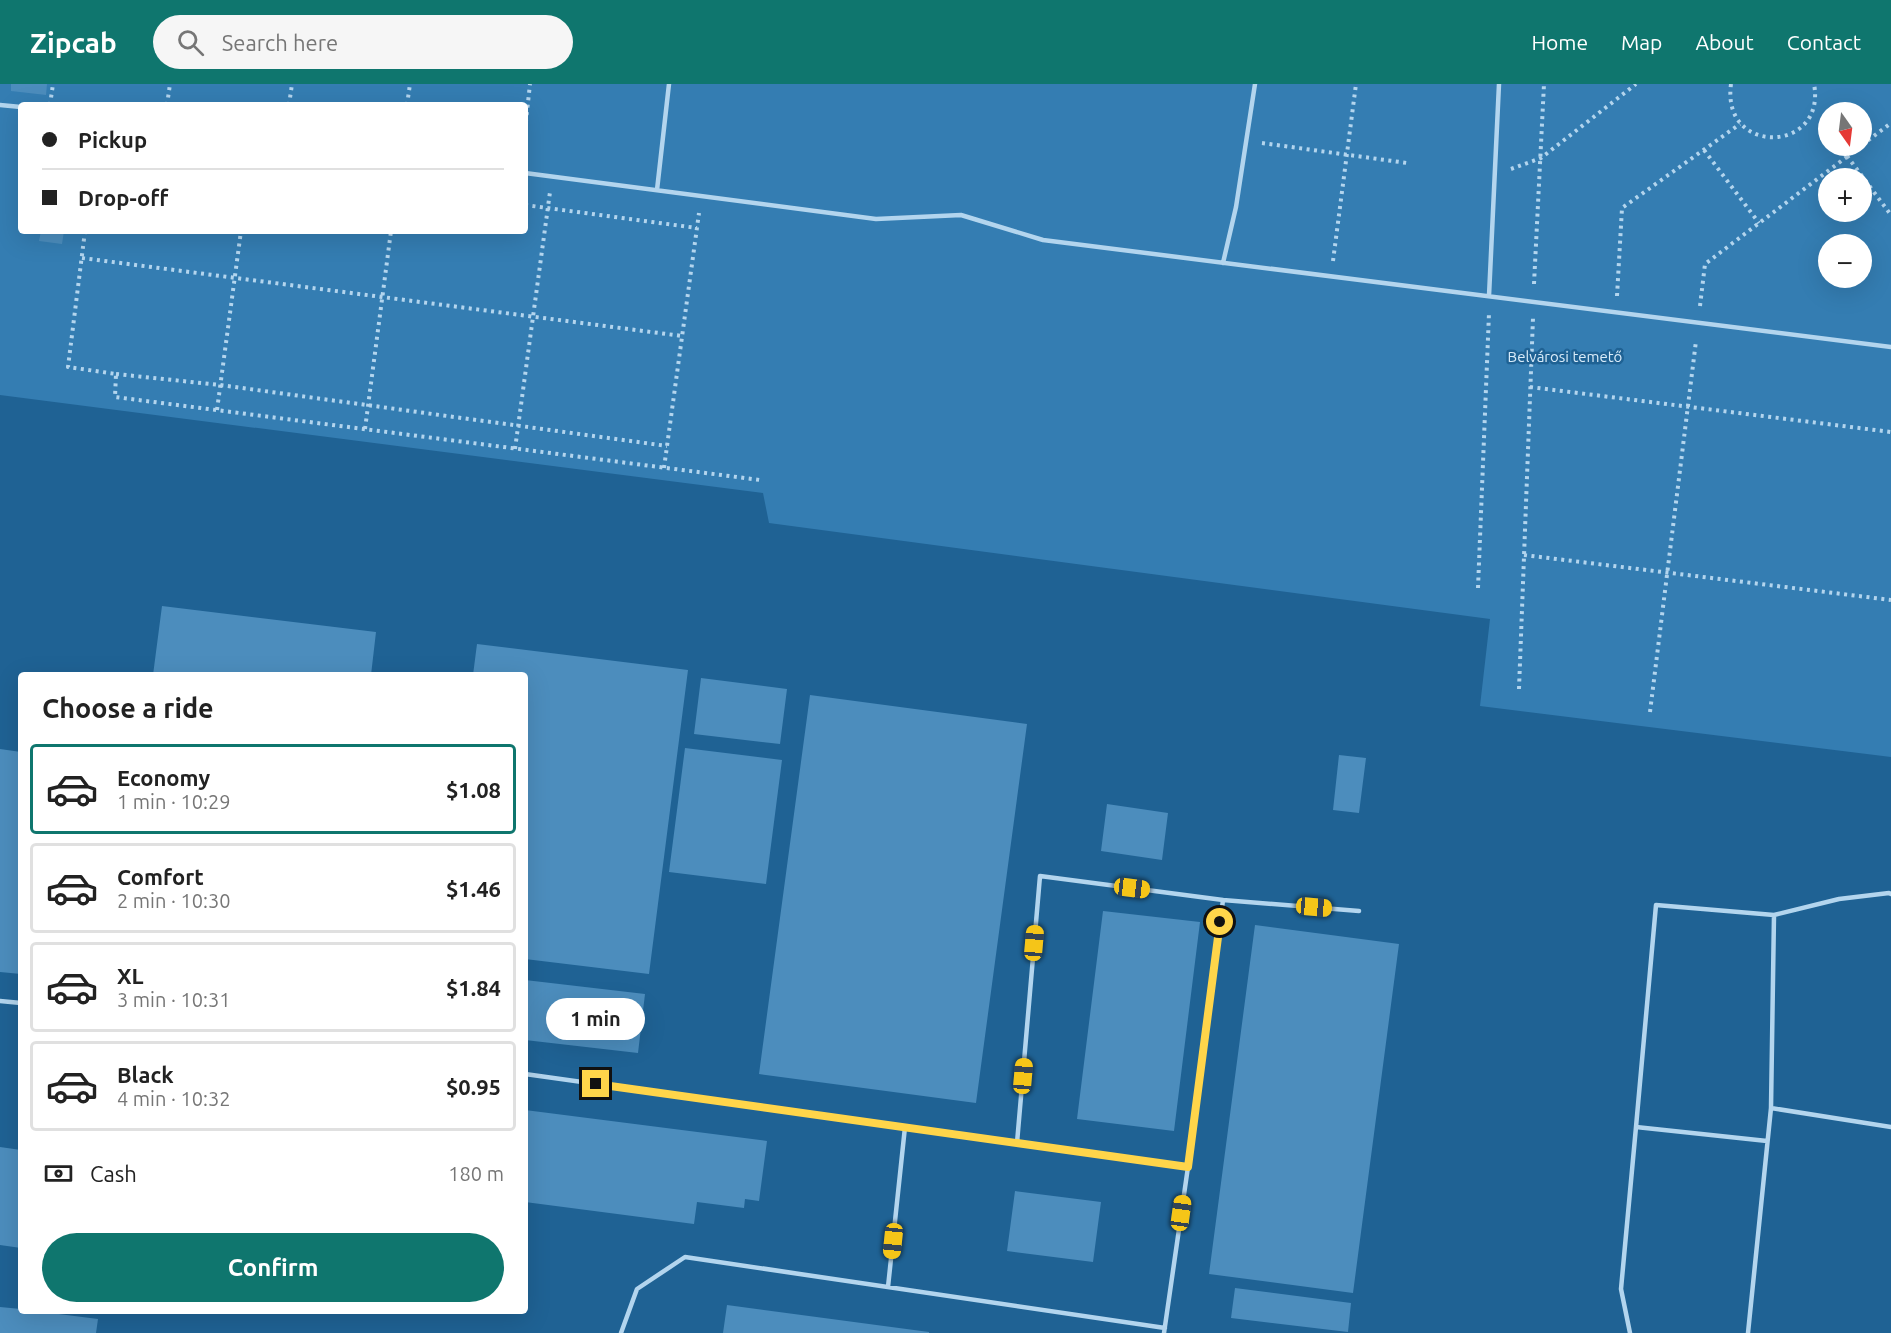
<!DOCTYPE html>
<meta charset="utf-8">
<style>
:root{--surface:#fff;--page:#f6f6f6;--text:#222;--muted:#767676;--line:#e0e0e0;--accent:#0f766e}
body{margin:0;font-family:Ubuntu,sans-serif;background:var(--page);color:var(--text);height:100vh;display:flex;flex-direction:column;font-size:22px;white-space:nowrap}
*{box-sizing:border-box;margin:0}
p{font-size:20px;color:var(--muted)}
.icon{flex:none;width:33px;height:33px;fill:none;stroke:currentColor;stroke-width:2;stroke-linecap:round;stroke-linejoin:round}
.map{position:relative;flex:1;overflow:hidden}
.side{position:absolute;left:18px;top:588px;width:510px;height:642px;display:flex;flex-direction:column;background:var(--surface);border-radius:6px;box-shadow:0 6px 24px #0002}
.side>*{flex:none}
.banner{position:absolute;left:18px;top:18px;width:510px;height:132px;border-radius:6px;box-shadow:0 6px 24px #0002;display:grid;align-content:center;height:132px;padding:0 24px;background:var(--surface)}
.needle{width:39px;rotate:166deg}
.buttons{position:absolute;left:1818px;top:18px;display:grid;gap:12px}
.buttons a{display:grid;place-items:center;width:54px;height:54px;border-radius:50%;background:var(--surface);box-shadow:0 6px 24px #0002;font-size:30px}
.end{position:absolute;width:27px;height:27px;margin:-14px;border:8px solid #ffd54a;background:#111;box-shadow:0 0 0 3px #111}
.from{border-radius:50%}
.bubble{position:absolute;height:42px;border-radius:21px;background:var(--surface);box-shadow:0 6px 24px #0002;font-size:20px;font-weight:700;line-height:42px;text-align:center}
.car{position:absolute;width:18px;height:36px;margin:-18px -9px;border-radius:8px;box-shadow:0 0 4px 2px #0007;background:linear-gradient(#f5c518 24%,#345 0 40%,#f5c518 0 76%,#345 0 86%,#f5c518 0)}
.banner b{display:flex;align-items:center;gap:21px;height:57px;font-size:22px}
.banner b+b{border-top:2px solid var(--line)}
.banner i{width:15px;height:15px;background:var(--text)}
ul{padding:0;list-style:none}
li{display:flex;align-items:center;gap:18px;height:90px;margin:0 12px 9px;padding:0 12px;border:3px solid var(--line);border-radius:6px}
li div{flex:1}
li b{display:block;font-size:22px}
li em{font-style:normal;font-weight:700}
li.current{border-color:var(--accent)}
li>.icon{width:54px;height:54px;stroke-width:1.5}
h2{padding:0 24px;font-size:27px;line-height:72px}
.pay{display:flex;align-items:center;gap:15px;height:66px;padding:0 24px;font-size:22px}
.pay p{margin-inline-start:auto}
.cta{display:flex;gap:12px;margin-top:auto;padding:12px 24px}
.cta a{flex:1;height:69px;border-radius:36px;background:var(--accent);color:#fff;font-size:24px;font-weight:700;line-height:69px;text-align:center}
header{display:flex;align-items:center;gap:36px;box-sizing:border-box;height:84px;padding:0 30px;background:var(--accent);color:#fff}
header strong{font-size:28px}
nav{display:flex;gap:33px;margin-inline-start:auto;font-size:21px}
.search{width:420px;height:54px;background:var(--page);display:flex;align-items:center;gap:15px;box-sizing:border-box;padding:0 21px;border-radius:33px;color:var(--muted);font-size:22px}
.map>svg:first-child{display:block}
.green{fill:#347db2;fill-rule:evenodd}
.building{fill:#4c8dbd}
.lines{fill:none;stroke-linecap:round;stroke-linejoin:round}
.path{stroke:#b3d5ee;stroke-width:4;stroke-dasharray:3 4.5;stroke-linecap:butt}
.service{stroke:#b3d5ee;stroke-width:4.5}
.route{stroke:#ffd54a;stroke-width:8}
.labels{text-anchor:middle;stroke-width:5;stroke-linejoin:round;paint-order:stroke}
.park-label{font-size:15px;fill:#d9ecfa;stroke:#1f6294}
</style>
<header>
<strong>Zipcab</strong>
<div class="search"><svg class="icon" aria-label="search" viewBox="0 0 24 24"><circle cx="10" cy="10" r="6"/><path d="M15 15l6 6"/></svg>Search here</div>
<nav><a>Home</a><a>Map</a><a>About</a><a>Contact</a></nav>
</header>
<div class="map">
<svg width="1891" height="1249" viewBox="0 0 1891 1249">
<rect width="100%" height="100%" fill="#1f6294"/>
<!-- green -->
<path class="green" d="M0,0h1891v673l-411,-51 10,-87 -721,-96 -6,-30 -763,-98zM21,21h504v126h-504zM1828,28h34v34h-34zM1828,94h34v34h-34zM1828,160h34v34h-34z"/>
<!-- building -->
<path class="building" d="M11,0h36l-1,11 -35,-4z
M41,147h23l-2,13 -23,-3z
M162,522l214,26 -5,43h-218z
M477,560l211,26 -39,304 -124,-15v-284h-52z
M701,594l86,11 -7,55 -86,-10z
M810,611l217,29 -51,379 -217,-29z
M685,664l97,12 -16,124 -97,-12z
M0,665l21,3v222l-21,-2z
M1339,671l27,3 -7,55 -26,-3z
M1107,720l61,9 -6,47 -61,-9z
M1103,827l97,11 -26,209 -97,-12z
M1255,841l144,19 -46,349 -144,-19z
M525,896l120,14 -7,59 -113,-13z
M525,1026l242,31 -8,60 -14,-2 -1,9 -47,-6 -3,22 -169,-22z
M0,1063l21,3v98l-21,-3z
M1015,1107l86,11 -8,60 -86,-11z
M1235,1204l116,15 -3,29 -117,-14z
M727,1221l202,27v1h-206z
M0,1223l21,2v2h14l63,8 -2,14h-96z"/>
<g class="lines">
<!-- path -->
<path class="path" d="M1731,0c-10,73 96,69 83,0
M50,21l3,-21
M167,21l3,-21
M289,21l3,-21
M407,21l3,-21
M525,46l5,-46
M1262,59l145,20
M1862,61l29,-22
M1704,66l55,73
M1847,72l44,59
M1511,85l30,-11 95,-74
M525,121l172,23
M85,147l-17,136 48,7 -1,23 645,83
M82,174l600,78
M1333,177l23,-177
M1534,200l10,-200
M1617,212l5,-88 118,-84
M1700,222l5,-42 156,-118
M116,290l104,11 447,61
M1530,303l361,45
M217,326l24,-179
M365,345l26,-198
M515,365l35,-257
M664,384l35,-255
M1524,471l367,45
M1478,504l11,-275
M1519,605l14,-371
M1650,628l46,-371"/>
<!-- service -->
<path class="service" d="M0,21l21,2
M525,89l351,46 85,-4 82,25 848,107
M657,106l12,-106
M1223,179l13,-56 19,-123
M1489,212l10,-212
M0,917l21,2
M525,990l663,93 -24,166
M1771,1024l120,19
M1636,1043l20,-222 118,10
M1017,1059l23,-267 183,24
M1188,1083l35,-267 136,11
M888,1203l17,-160
M621,1249l16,-44 48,-32 480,71
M1630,1249l-9,-44 15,-162 131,14
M1748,1249l23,-225 3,-193 65,-16 50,-6 2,1"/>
</g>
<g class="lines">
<!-- route -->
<path class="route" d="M596,1000l592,83 32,-245"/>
</g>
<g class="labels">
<!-- park labels -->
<g class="park-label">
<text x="1565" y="278">Belvárosi temető</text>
</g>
</g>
</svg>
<div class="buttons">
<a><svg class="needle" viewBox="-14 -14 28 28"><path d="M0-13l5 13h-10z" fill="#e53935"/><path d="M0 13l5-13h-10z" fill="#767676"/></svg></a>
<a>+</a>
<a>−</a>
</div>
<i class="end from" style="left:1220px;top:838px"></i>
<i class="end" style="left:596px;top:1000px"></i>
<div class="bubble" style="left:546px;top:914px;width:99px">1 min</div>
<i class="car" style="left:1132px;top:804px;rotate:97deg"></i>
<i class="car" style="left:1314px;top:823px;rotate:95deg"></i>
<i class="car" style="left:1034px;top:859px;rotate:5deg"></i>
<i class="car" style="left:1023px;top:992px;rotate:5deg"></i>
<i class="car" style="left:1181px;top:1129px;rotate:8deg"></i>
<i class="car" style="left:893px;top:1157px;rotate:186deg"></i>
<div class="banner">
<b><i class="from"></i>Pickup</b>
<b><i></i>Drop-off</b>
</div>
<section class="side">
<h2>Choose a ride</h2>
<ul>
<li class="current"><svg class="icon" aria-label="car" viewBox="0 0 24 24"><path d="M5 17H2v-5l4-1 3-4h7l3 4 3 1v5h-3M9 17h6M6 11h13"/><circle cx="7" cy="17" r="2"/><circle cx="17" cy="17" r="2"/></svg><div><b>Economy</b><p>1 min · 10:29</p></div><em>$1.08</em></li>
<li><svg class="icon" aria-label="car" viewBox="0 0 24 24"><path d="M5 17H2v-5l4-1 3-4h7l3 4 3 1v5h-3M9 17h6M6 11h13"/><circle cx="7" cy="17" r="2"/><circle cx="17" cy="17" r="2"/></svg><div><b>Comfort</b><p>2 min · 10:30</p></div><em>$1.46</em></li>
<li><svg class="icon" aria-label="car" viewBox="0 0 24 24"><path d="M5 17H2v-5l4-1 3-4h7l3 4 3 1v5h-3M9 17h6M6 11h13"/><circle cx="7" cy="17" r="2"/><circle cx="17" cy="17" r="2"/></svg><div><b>XL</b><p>3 min · 10:31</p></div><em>$1.84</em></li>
<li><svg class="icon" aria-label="car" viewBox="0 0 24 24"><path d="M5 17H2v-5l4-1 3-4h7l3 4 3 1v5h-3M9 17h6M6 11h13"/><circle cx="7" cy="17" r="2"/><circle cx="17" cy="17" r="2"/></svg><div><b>Black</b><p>4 min · 10:32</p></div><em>$0.95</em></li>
</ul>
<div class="pay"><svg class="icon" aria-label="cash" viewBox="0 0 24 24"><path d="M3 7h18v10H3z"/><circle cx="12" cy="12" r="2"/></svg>Cash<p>180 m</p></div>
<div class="cta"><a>Confirm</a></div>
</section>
</div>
